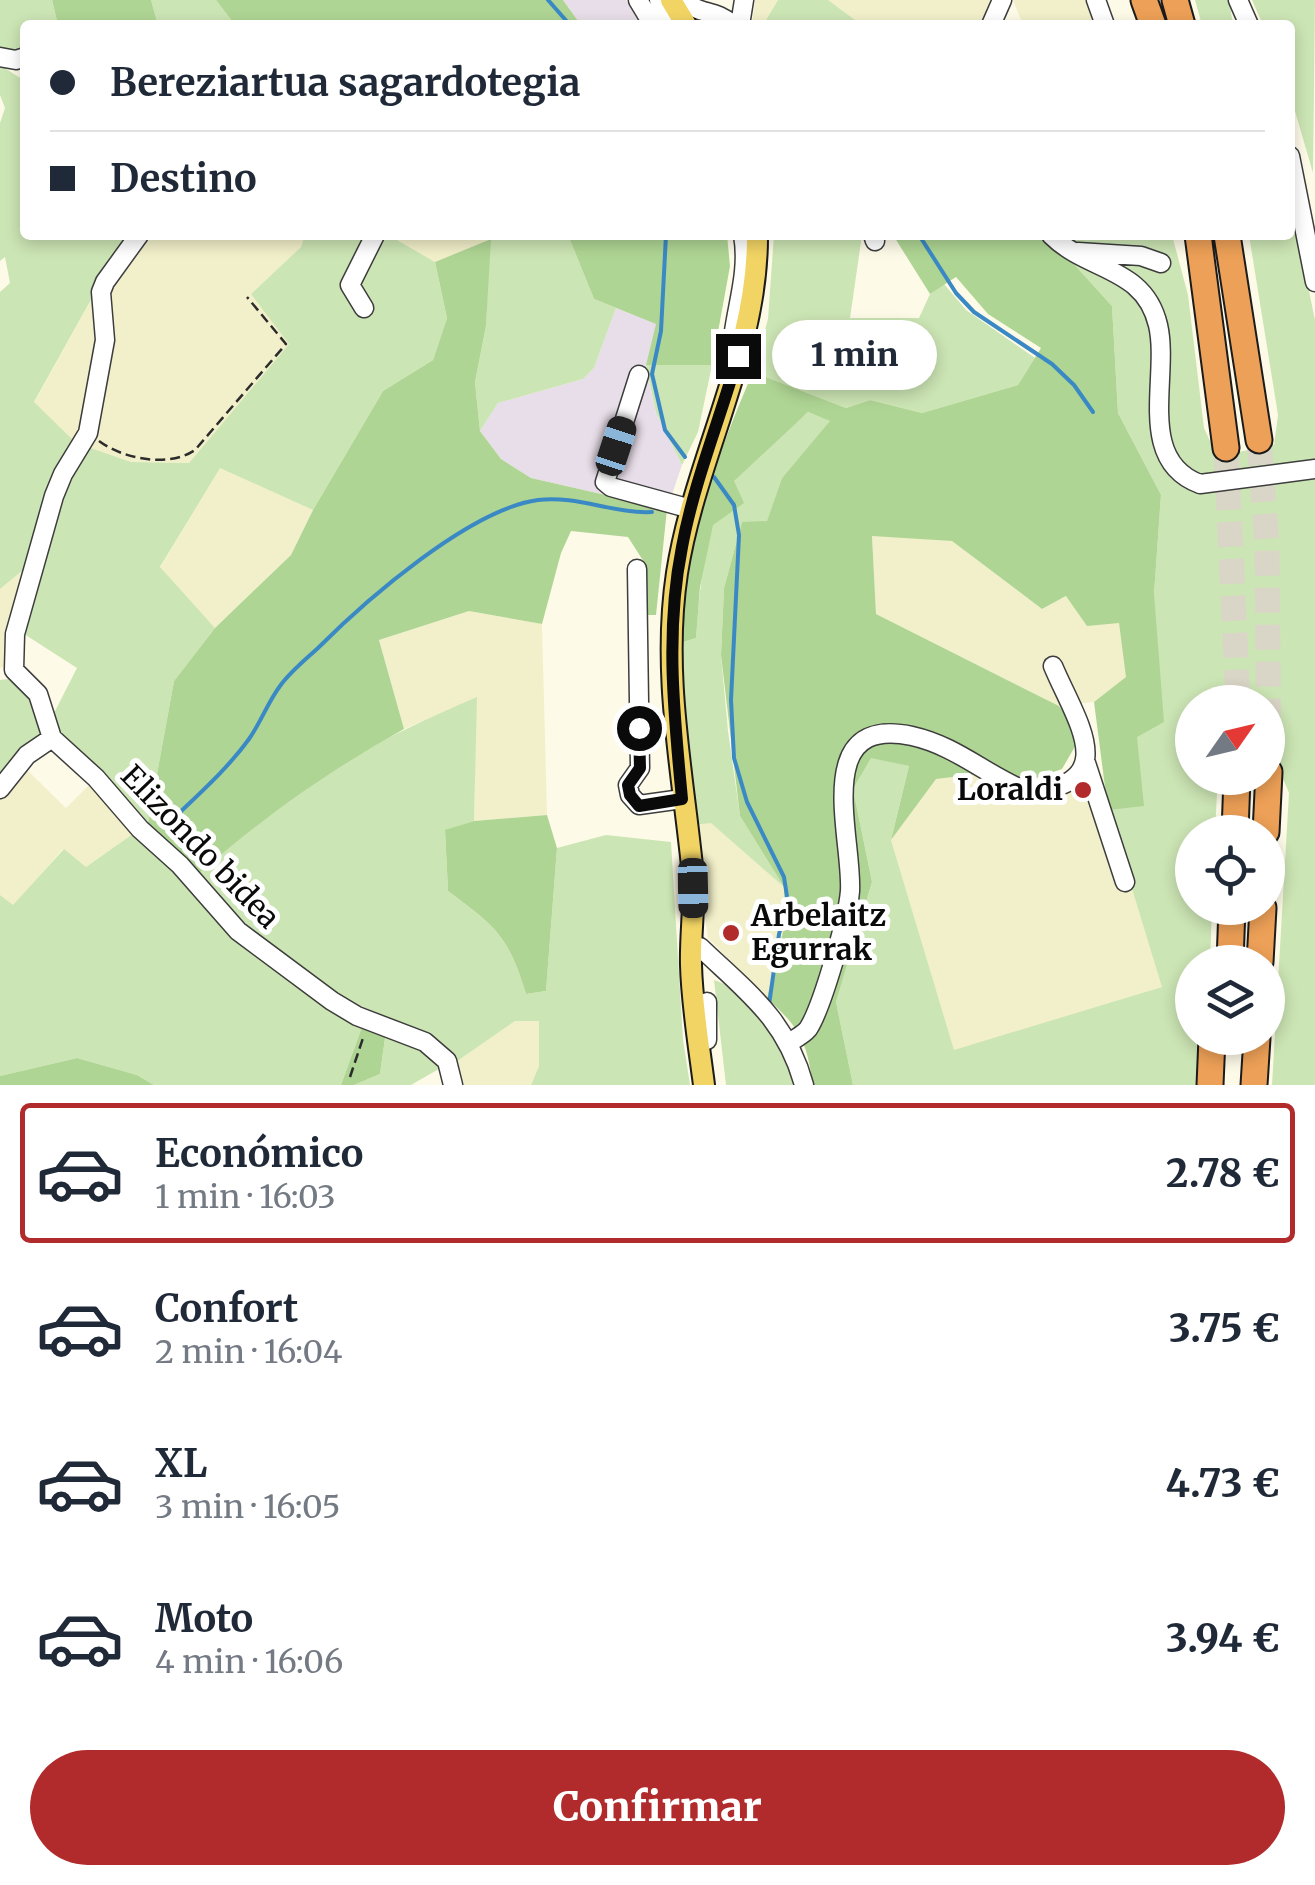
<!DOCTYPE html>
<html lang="es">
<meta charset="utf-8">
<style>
:root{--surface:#fff;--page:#f6f6f7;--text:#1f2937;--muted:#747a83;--line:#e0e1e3;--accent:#b12a2c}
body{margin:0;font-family:Merriweather,serif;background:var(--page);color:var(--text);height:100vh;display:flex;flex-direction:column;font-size:38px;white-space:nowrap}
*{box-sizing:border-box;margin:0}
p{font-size:32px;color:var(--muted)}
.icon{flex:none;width:55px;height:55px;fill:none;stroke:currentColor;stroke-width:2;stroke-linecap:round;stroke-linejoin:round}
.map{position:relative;height:1085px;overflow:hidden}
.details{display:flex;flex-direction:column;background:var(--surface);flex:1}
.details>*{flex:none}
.banner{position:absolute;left:20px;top:20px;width:1275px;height:220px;border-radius:10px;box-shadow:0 5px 15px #0003;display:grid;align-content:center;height:220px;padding:0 30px;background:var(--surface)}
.needle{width:65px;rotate:56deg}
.controls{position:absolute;left:1175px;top:685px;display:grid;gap:20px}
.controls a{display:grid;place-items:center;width:110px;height:110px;border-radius:50%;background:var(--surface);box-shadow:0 5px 15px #0003;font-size:50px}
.end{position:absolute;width:45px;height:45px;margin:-22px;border:12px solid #0a0a0a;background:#fff;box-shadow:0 0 0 5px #fff}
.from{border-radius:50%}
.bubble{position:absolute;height:70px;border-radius:35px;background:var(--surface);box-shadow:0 5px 15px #0003;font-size:32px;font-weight:800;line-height:70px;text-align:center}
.car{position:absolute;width:30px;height:60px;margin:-30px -15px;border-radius:12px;box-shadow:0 0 8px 2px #0007;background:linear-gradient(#222 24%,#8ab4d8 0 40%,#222 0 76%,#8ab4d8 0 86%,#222 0)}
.banner b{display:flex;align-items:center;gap:35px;height:95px;font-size:38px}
.banner b+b{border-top:2px solid var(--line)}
.banner i{width:25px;height:25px;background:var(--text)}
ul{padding:18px 0 0;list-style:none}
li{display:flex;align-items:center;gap:30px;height:140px;margin:0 20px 15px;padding:0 10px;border:5px solid transparent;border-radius:10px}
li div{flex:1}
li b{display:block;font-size:38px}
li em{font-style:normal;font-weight:800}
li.active{border-color:var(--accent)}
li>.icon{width:90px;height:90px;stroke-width:1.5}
.action{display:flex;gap:20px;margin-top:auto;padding:20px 30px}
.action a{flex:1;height:115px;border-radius:60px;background:var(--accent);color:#fff;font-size:40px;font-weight:800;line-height:115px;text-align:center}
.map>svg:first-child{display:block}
.industrial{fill:#e8dee9}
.farmland{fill:#f2f0ca}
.green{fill:#cce5b4}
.forest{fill:#afd594}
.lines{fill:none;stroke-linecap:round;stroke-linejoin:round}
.stream{stroke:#3a89c5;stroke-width:4}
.highway-tunnel{stroke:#d9d6c7;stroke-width:25;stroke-dasharray:25 12;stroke-linecap:butt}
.minor-casing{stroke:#3d3d3d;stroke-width:21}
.major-casing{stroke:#1b1b1b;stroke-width:24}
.highway-casing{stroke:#1b1b1b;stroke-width:29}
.path{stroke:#2c2c2c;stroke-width:2.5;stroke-dasharray:10 5;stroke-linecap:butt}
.minor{stroke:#fff;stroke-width:18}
.major{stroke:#f2d464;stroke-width:20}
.highway{stroke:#eda057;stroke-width:25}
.route{stroke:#0a0a0a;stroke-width:12}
.poi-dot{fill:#b12a2c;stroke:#fff;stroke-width:4}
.labels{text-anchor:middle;stroke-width:10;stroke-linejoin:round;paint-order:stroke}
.poi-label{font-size:30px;font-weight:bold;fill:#0a0a0a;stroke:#fff;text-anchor:end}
.street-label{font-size:30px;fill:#0a0a0a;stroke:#fff}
</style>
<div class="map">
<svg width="1315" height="1085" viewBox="0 0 1315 1085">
<rect width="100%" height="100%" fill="#fefae8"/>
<!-- industrial -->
<path class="industrial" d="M563,0h63l14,25h-59z
M616,308l41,16 -11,42 10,47 26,52 -15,44 -136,-31 -30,-19 -21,-28 18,-28 85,-24 11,-11z"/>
<!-- farmland -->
<path class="farmland" d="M755,0h23l-15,25h-11z
M828,0h169l-11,25h-124z
M1013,0h93l10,25h-93z
M127,235h178l-4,12 -50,47 39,49 -101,120 -58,-1 -55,-19 -42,-40z
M397,235h93l1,4 -56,23 -38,-22z
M220,467l93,43 -22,45 -76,73 -55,-60z
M872,535l80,6 90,68 25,-13 52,27 8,54 -33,25 -35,4 -183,-92z
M33,562l-25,104 -8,2v-79z
M469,611l73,13 5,191 -73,6 2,-123 -72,31 -25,-89z
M23,766l43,42 28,-28 43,51 -51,36 -23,-18 -50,57 -13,-11v-97z
M995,772l30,27 78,-25 5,36 55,177 -209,64 -63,-211 44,-61z
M711,822l73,65 2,37 -19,74 -59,-60 -16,-113z
M515,1021h25l-1,45 -8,19h-73l-5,-21z"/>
<!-- green -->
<path class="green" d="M0,0h52l6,25h-33v27l-25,-4z
M151,0h65l19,25h-77z
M778,0h50l34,25h-99z
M1195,0h34l3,19 4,6h-34z
M1252,0h63l-2,173 -23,-79v-69h-27z
M0,65l25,16v154h102l-93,167 42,41 -43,119 -33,27v-297l10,-9 -5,-26 -5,4v-138l5,-15 -5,-13z
M1290,200l25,120v765h-43l17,-292 -8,-19 -13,1v-73h-76v76h43l-18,15 -2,39h-23v76h20l-2,54h-18v76h15l-2,47h-352l-17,-83 36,-120 -19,-93 18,-32 38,9 -18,74 63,210 208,-63 -54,-177 29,-73 17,-143 7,-99 -43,-82 -6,-107 -40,-44 71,-2 -71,-16 -14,-9h114l16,60 16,133 13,28 57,-11 4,-30 -29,-180h41z
M305,235h92v5l38,22 12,56 -14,42 -50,31 -70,119 -93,-42 -60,99 55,61 -41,53 -27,148 -91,-93 -5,-17 26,-51 -56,-36 38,-136 26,-50 46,16 58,1 100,-119 -38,-50 50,-47z
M490,235h78l26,64 22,9 -22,60 -11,11 -85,24 -18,28 -5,-49 11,-56z
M774,235h88l-12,83h69l11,-24 14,-10 22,26 69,48 -17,27 -96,28 -52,-13 -24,8 -93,-36 15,-53z
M646,365h66l-14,67 -16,33 -26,-52z
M808,412l23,9 -49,57 -15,44h-25l-18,66 -3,67 7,76 12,85 44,71 -73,-64 -20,2 -14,-181 19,-6c4,-48 8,-118 38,-157 20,-26 51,-48 74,-69z
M8,679c25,11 29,28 38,52l-46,55v-106z
M477,697l-3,124 -29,10 3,60c48,36 60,44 78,103l20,-3 11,-143 49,-13 65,7 12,198 7,45h-159l8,-19v-45h-24l-62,43 -101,-56 -106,-74 -51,-57c43,-38 87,-75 135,-106 46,-30 97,-52 147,-74z
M137,831l125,125 100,71 -21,58h-187l-17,-10 -60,-17 -77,18v-181l13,10 51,-56 22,18z
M714,980c26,8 60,40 70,66 5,12 9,26 13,39h-71z
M386,1031l27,10 31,25 -33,19h-57l26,-11z"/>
<!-- forest -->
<path class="forest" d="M52,0h99l7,25h-100z
M216,0h347l18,25h-346z
M568,235h159l3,31 -18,99h-66l10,-41 -62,-25z
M893,235h147l32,27 40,44 6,107 43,82 -7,99 10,128 -27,15 7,69 -36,4 -14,-108 32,-25 -7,-54 -32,3 -21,-30 -24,13 -90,-68 -80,-5 4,78 183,92 22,30 -19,33 -37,13 -30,-10 -59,7 -45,61 18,-74 -38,-8 -18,31 19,93 -36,120 17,83h-40c-7,-46 -12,-55 -46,-87l18,-74 -1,-37 -44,-71 -19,-161 3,-67 18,-66 25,-1 15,-43 48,-57 -22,-9 -74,69 10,22 -31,22 -13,62 -4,51 -19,6c6,-96 38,-184 76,-272l93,36 24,-8 52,13 96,-28 23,-37 -53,-34 -32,-37 -26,17z
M491,239l-5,87 -11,56 5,49 21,28 30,19 136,31 -11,106h-11l-1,-53 -16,-25 -57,-6 -10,22 -19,71 -73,-13 -90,29 25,89c-79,44 -142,89 -209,148l-48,-48 27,-148 41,-53 76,-73 22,-45 70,-119 50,-31 14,-42 -12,-56z
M547,815l10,33 -11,143 -20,3c-18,-59 -30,-67 -78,-103l-3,-61 29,-9z
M362,1027l24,4 -6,43 -26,11h-13z
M77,1058l60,17 17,10h-154v-9z"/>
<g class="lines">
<!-- stream -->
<path class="stream" d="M548,0l22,25
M666,235l-5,96 -9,43 13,56 20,27
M919,235l37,58 18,19 78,52 22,21 19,27
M714,477l20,28 5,30 -8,165 3,58 13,44 37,75 4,26 -9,31 -10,71
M175,817c26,-25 53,-49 74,-78 12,-17 19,-37 31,-53 10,-14 25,-26 38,-38 48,-48 152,-139 220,-148 39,-5 76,14 114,12"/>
<!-- highway-tunnel -->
<path class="highway-tunnel" d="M1259,440l8,105 2,227
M1226,448l12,254"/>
<!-- minor casing -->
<g class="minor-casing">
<path id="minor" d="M638,0l15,25
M659,0l14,25
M685,0c14,16 29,8 48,25
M1096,0l9,25
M1238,0l11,25
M740,25l4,-25
M991,25l11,-25
M0,57l16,3 9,-3
M1290,156l25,126
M139,235l-34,47 -4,10 4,48 -17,93 -25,41 -9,22 -39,138 -1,36 24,24 14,44 44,40 44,51 40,36 58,66 94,70 25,15 68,26 22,19 6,24
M873,235l2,6
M1051,235c37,37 93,31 107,90 12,51 -23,135 42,159l115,-15
M1078,252l63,4 20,7
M364,308l-14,-23 25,-50
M732,363c-2,-43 19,-84 11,-128
M639,375l-34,107 6,5 80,22
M637,569l3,199 -12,17 2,10 9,10 43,-6
M1086,763l39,119
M0,789l27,-34 25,-17
M700,947c47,45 86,72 104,138
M707,1002v38
M790,1042c5,-3 14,-8 18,-13 14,-21 40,-112 42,-138 3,-53 -40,-177 62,-155 45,10 75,40 116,56 96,-8 48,-71 25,-126"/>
</g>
<!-- major casing -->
<g class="major-casing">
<path id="major" d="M671,0l15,25
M704,1085c-5,-40 -12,-80 -13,-120 -1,-33 5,-66 1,-99 -10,-98 -30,-194 -15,-293 18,-115 81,-221 80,-338"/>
</g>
<!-- highway casing -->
<g class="highway-casing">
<path id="highway" d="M1144,0l9,25
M1175,0l7,25
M1198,235l28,213
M1227,235l32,205
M1235,832l2,-54
M1266,832l3,-60
M1230,962l2,-54
M1260,962l3,-54
M1210,1085l2,-47
M1254,1085l3,-47"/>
</g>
<!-- path -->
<path class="path" d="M713,381l4,-16
M99,441c24,18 70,27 96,9l91,-106 -39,-47
M350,1077l14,-42"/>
<!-- minor -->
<use href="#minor" class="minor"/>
<!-- major -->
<use href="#major" class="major"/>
<!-- highway -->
<use href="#highway" class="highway"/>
</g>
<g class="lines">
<!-- route -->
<path class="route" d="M639,728l1,40 -12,17 2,10 9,11 43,-7c-8,-85 -17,-167 0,-252 12,-65 38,-128 56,-191"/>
</g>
<!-- markers -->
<g class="poi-dot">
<circle cx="1083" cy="790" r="10"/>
<circle cx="731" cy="933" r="10"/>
</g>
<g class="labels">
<!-- poi labels -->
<g class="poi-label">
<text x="1063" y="800">Loraldi</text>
<text x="751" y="926" text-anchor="start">Arbelaitz<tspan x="751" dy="34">Egurrak</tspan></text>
</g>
<!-- street labels -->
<g class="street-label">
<text transform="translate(200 847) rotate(46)" y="10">Elizondo bidea</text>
</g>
</g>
</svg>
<div class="controls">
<a><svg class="needle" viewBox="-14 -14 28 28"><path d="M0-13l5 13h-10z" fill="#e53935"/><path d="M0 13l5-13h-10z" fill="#747a83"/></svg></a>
<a><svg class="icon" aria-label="locate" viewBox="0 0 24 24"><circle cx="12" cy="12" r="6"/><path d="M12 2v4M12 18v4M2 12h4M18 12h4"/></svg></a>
<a><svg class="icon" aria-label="layers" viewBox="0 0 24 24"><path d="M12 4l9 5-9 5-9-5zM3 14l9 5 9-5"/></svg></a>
</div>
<i class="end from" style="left:639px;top:728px"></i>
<i class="end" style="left:738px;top:356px"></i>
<div class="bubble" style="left:772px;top:320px;width:165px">1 min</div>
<i class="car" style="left:616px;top:446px;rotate:18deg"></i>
<i class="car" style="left:693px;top:888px;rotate:179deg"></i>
<div class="banner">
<b><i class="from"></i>Bereziartua sagardotegia</b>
<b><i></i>Destino</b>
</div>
</div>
<section class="details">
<ul>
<li class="active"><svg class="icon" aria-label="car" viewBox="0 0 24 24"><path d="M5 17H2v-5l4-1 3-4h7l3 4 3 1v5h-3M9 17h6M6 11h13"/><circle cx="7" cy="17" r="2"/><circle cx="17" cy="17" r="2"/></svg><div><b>Económico</b><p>1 min · 16:03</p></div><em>2.78 €</em></li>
<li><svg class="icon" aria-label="car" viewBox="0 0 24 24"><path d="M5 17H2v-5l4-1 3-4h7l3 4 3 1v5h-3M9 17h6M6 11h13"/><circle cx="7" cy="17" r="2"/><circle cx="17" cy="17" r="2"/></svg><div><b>Confort</b><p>2 min · 16:04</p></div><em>3.75 €</em></li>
<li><svg class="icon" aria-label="car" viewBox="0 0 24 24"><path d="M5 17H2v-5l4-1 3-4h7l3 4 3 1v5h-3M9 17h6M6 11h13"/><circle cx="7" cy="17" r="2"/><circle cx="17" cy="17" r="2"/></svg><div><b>XL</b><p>3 min · 16:05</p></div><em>4.73 €</em></li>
<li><svg class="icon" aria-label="car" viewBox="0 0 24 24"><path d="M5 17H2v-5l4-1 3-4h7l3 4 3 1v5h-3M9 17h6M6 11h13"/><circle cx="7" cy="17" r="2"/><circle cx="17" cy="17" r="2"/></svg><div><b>Moto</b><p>4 min · 16:06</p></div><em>3.94 €</em></li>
</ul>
<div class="action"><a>Confirmar</a></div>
</section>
